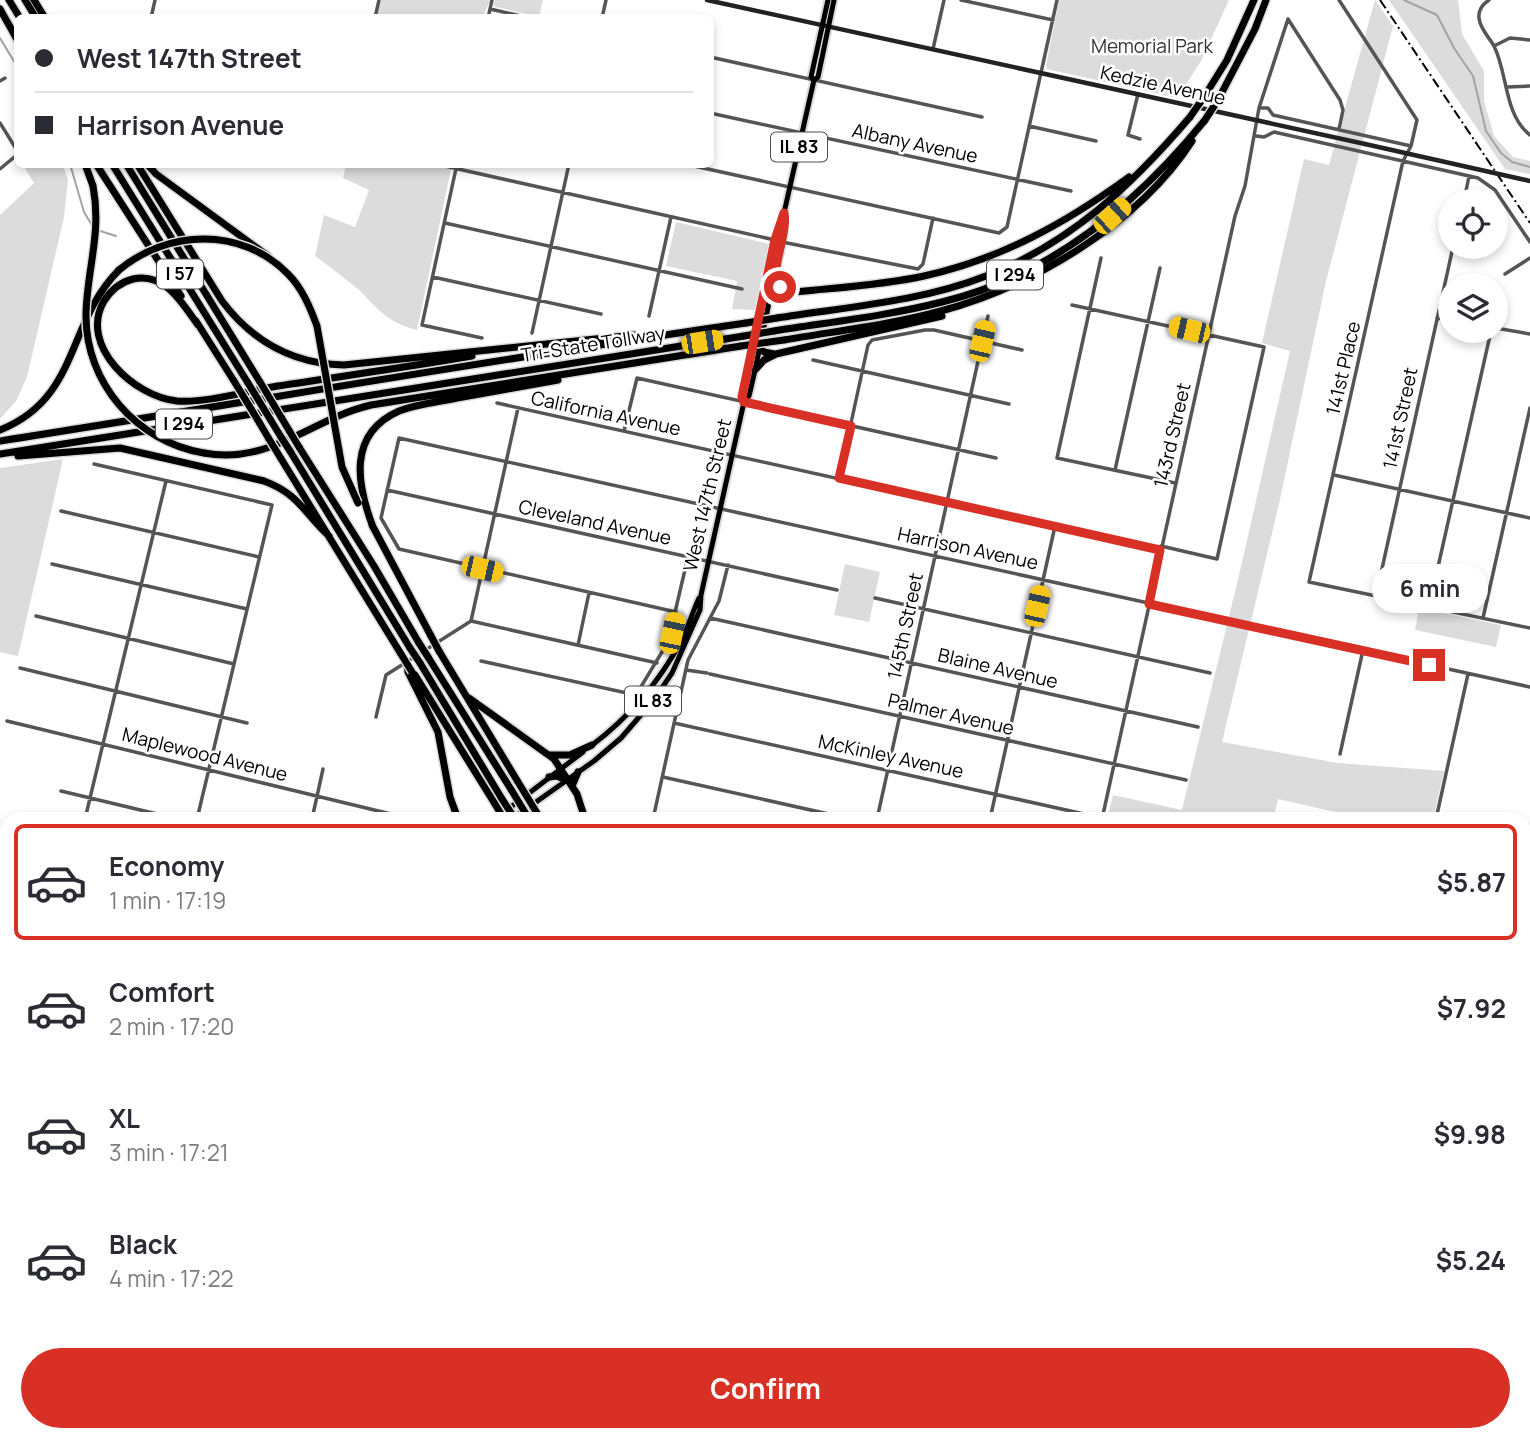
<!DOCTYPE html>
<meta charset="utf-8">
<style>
:root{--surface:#fff;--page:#f2f2f3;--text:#2b2b33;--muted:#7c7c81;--line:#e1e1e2;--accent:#d93025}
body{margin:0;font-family:Manrope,sans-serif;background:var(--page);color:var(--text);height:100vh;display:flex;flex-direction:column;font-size:26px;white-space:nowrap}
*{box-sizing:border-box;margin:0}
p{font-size:23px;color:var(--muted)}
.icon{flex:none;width:38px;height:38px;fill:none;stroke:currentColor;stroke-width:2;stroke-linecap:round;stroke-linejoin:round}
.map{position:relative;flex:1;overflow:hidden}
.details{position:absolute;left:0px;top:812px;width:1531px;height:630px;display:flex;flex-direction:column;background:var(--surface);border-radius:21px 21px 0 0;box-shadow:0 4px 10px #0003}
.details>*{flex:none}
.guide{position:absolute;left:14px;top:14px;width:700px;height:154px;border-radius:10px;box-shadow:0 4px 10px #0003;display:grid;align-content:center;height:154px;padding:0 21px;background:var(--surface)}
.fabs{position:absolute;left:1438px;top:189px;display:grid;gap:14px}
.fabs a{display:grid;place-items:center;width:70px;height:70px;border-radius:50%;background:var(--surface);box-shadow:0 4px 10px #0003;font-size:35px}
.end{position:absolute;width:32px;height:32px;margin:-16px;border:9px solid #d93025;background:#fff;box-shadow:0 0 0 4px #fff}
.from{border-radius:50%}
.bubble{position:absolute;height:49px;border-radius:24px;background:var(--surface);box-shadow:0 4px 10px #0003;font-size:23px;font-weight:700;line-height:49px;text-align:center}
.car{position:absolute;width:21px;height:42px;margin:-21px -10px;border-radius:9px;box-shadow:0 0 5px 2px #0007;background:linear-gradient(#f5c518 24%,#345 0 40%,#f5c518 0 76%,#345 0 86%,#f5c518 0)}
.guide b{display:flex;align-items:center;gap:24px;height:66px;font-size:26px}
.guide b+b{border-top:2px solid var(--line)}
.guide i{width:18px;height:18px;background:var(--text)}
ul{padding:12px 0 0;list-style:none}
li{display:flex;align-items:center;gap:21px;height:116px;margin:0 14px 10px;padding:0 7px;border:4px solid transparent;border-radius:10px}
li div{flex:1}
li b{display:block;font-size:26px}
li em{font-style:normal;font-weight:700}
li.selected{border-color:var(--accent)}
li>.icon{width:63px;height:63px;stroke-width:1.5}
.cta{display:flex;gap:14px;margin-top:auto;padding:14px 21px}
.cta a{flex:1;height:80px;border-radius:42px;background:var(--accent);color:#fff;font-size:28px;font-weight:700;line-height:80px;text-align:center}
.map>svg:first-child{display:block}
.green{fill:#dcdcdc}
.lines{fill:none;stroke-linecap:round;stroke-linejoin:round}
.stream{stroke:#a3a3a3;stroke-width:2}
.primary-casing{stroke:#dbdbdb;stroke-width:9}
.motorway-casing{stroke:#dbdbdb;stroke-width:10}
.minor{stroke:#555;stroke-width:3.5}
.secondary{stroke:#222;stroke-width:4.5}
.primary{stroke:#000;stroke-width:5}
.motorway{stroke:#000;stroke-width:7}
.rail{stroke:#000;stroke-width:2;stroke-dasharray:10 3.5 2 3.5;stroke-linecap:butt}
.motorway-bridge-casing{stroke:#dbdbdb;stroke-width:10;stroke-linecap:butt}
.secondary-bridge{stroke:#222;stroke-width:4.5}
.motorway-bridge{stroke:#000;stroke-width:7}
.route{stroke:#d93025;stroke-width:9}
.labels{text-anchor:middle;stroke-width:5;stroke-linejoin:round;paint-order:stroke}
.shield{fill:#fff;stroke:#4c4c4c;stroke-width:2}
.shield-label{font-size:18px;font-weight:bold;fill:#000}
.park-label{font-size:19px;fill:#333;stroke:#fff}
.street-label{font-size:19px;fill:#000;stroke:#fff}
</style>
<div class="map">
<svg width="1530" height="1442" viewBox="0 0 1530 1442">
<rect width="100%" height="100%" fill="#fff"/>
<!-- green -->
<path class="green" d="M381,0h109l-7,17h-106z
M495,0h48l-4,17 -43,-10 -3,-2z
M1059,0h170l-28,61 -24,37 -130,-29 -1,-4z
M1375,0l18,26 -67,255 -47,223 -57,238 116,21 106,8 -11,48h-67l-88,-20 -5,20h-166l6,-24 69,15 59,-243 49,-216 -28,-8 42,-184 25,6z
M1389,0h69l4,34 22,37v30l10,35 19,21 17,4v13l-25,-5z
M23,165h40l5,15 -4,37 -37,160 -11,24 -16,18v-204l34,-32z
M346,165h106l-35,165c-30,-8 -37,-19 -58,-40 -14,-12 -29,-23 -44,-34l9,-41 31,12 14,-37 -26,-12z
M676,222l93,22 -14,66 -23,-1 5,-28 -71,-15z
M63,459l-45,197 -18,-4v-184z
M845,564l35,8 -11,50 -35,-7z
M1419,608l82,17 -5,22 -81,-17z
M337,1435h49l28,7h-78z
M680,1435h33l-1,7h-32z
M967,1435h222l27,7h-251z"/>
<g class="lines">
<!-- stream -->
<path class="stream" d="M1404,0l33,15 17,33 19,28 13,55 15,22 11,9 18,5
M0,38l18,30
M70,164l14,48 9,15
M97,230l19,6"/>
<!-- primary casing -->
<g class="primary-casing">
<path id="primary" d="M814,80l-3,-3 17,-77
M744,402l5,-6c9,-37 16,-75 24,-113 5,-22 14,-47 11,-70
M591,746c37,-28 67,-62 89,-103 8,-14 12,-30 19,-45
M495,819l88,-67
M512,819l82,-58 27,-23 32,-37 19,-28 28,-63 1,-15 43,-193 -2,-5 33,-157 9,-27 30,-133 4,-3 16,-77
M270,1442l2,-7"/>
</g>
<!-- motorway casing -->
<g class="motorway-casing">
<path id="motorway" d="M9,0l11,18
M25,0l11,18
M34,0l11,18
M0,9l18,32
M1204,97l23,-37 27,-60
M1218,100l37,-71 11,-29
M85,164l8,22
M96,164l85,132
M112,164l136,219
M126,164l134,218
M137,164l85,137c31,41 71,63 122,64l290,-30
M147,164l9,10 112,82
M775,274l5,13 8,5
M763,299l8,-4c51,-7 103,-8 153,-19 77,-17 142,-53 205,-99
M777,318c69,-11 143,-16 209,-42 85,-33 146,-91 204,-159
M196,321l38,60
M198,325c-16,-22 -33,-53 -65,-46 -12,3 -22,11 -29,22 -26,45 31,96 73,100 31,2 70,-10 101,-15 64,-10 130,-19 194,-30
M774,331c56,-9 113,-15 168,-29 108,-26 195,-98 263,-182
M784,340c52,-9 106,-15 157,-29 93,-25 198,-88 251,-170
M754,343l10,9 10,2
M755,370l9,-10 12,-6 166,-38
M281,417l9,15
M270,419l11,18
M259,422l10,17
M0,430c80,-32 66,-107 119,-160
M0,441c249,-39 497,-82 746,-118
M299,447l75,119 45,77
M290,451l120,197
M204,453c67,12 107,-34 167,-48l370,-59
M0,454l744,-118
M18,456l102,-8 144,33c35,13 40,32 65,55
M280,457l121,197
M372,525l59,111
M373,527c-16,-42 -26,-93 26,-116 18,-7 39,-9 58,-13 34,-6 67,-12 101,-18
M439,651l79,131
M428,657l84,134
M420,663l82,136
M407,665l1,7 30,60 12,65 8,22
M415,675l80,129
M469,698l85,61 23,35 8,25
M550,755h20l22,-10
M549,777l8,-1 9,4
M572,786l6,-14
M878,1435l4,7
M892,1435l3,7"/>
</g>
<!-- minor -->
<path class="minor" d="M961,0l92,20
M1339,0l78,120 -6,26 -8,15 -94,421 221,46
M1489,0c-6,4 -11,10 -10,18 1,11 10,19 15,28 14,28 10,69 36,89
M490,9l40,9
M151,18l4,-18
M375,18l4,-18
M488,18l4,-18
M602,18l4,-18
M1288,19l52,81 3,10 -4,19
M1494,46l16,-8 20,2
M933,49l11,-49
M710,57l272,60
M0,81l5,-3
M1508,87l22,-1
M1138,94l-10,41 12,4
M1260,108h8l5,7 138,31
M710,113l361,78
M0,123l18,29
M1029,126l67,15
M1256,136l8,1 10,-5 204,46 17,12 35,52
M436,164l339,76
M457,164l-35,161 60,13
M685,164l314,69 8,-6 50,-227
M0,169l18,-15
M1464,201l5,-25
M445,223l297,66
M782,242l136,27 5,-5 10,-46
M1101,258l-44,200 118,25
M1505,274l25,-16
M433,277l168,37
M1072,305l192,42 -47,212 -56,-13
M649,316l22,-99
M1437,318l14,2
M1496,328l34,6
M532,333l37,-169
M813,360l196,44
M497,403l663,147
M624,431l13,-53 359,80
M94,464l178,41 -75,314
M1115,470l45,-202
M1334,475l196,43
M839,478l29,-133 4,-5 53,-10h9l88,20
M387,490l450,100
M61,511l198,46
M52,564l195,45
M1376,596l77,-349
M875,598l335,75
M1429,607l62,-276
M676,612l-277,-63 -18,-31 18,-80 1131,249
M36,616l198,48
M710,618l488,109
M1483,618l47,-210
M471,621l47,-213
M578,645l11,-52
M481,661l155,34 32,-53 20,-85
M20,668l227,55
M686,670l21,3
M710,674l476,106
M376,717l10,-42 85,-54 186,42
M7,721l388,94
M674,723l428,95
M1340,754l23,-104
M663,777l188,42
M61,791l117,28
M85,819l81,-338
M312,819l11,-50
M653,819l35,-159 31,-59 9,-36
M877,819l111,-503
M990,819l65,-293
M1102,819l133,-603 10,-30 14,-78 29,-89
M1436,819l32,-145
M6,834h1
M0,887l7,2
M1524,931l6,-26
M0,935l7,-28
M0,1058l7,2
M0,1114l7,2
M0,1164l7,-28
M0,1171l7,2
M0,1228l7,2
M0,1284l7,1
M1524,1285l6,1
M0,1340l7,2
M0,1397l7,1
M1524,1403l6,-1
M157,1435l28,7
M386,1435l28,7
M1339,1435l33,7
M1412,1439l13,3
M43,1442l2,-7
M718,1442l2,-7
M830,1442l2,-7
M1319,1442l2,-7
M1376,1442v-7
M1412,1442l1,-7
M1507,1442l1,-7
M1514,1442l2,-7"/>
<!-- secondary -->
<path class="secondary" d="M707,0l658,144
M0,1002h7
M1524,1073h6"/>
<!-- primary -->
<use href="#primary" class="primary"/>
<!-- motorway -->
<use href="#motorway" class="motorway"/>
<!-- rail -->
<path class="rail" d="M1380,0l150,223
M1524,877l6,1
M1524,1396l6,-1
M513,1442l9,-7
M619,1442l2,-7
M649,1442l9,-7
M1308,1442l2,-7"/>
<!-- motorway-bridge casing -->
<g class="motorway-bridge-casing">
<path id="motorway-bridge" d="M1190,117l14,-20
M1205,120l13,-20
M93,186c9,47 -6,83 -7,128 -1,69 51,128 118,139
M119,270c48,-40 122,-44 169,4 14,14 22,33 29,52l25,141 16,36
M746,323l31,-5
M744,336l30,-5
M741,346l43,-6
M234,381l25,41
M260,382l21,35
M248,383l22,36
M290,432l9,15
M281,437l9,14
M269,439l11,18
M431,636l8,15
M419,643l9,14
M410,648l10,15
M401,654l11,18
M518,782l22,36
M512,791l17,28
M502,799l13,20
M495,804l9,15"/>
</g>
<!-- secondary-bridge -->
<path class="secondary-bridge" d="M1365,144l165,37"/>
<!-- motorway-bridge -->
<use href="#motorway-bridge" class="motorway-bridge"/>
</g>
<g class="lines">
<!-- route -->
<path class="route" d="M780,287c-12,-19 8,-51 4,-74l-9,27 -33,157 2,5 107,24 -12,52 321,72 -11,54 280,61"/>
</g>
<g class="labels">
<!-- shield labels -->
<g class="shield">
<rect x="771" y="132.5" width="56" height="29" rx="5"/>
<rect x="157" y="259.5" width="46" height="29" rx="5"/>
<rect x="987" y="260.5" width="56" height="29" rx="5"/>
<rect x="156" y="409.5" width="56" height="29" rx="5"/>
<rect x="625" y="686.5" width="56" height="29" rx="5"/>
</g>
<g class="shield-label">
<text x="799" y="153">IL 83</text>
<text x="180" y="280">I 57</text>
<text x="1015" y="281">I 294</text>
<text x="184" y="430">I 294</text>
<text x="653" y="707">IL 83</text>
</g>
<!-- park labels -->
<g class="park-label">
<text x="1152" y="53">Memorial Park</text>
</g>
<!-- street labels -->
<g class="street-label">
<text transform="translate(1163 85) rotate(12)" y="7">Kedzie Avenue</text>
<text transform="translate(915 143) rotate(12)" y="7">Albany Avenue</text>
<text transform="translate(593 344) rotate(-9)" y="7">Tri-State Tollway</text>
<text transform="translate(1343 368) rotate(-77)" y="7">141st Place</text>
<text transform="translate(606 413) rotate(12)" y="7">California Avenue</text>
<text transform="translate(1400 418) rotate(-78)" y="7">141st Street</text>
<text transform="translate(1172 435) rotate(-77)" y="7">143rd Street</text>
<text transform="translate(707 495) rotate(-77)" y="7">West 147th Street</text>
<text transform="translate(595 522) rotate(12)" y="7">Cleveland Avenue</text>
<text transform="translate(968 548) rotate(12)" y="7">Harrison Avenue</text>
<text transform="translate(905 626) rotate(-78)" y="7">145th Street</text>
<text transform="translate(998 668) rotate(13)" y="7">Blaine Avenue</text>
<text transform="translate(951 714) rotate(13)" y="7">Palmer Avenue</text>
<text transform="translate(205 754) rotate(14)" y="7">Maplewood Avenue</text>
<text transform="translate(891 756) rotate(12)" y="7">McKinley Avenue</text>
</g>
</g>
</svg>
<div class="fabs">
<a><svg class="icon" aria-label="locate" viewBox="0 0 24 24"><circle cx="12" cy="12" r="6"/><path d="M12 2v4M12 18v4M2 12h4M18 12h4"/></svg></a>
<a><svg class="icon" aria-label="layers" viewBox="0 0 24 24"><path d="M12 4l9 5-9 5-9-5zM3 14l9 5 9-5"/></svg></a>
</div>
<i class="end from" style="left:780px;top:287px"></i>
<i class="end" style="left:1429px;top:665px"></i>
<div class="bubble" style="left:1372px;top:564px;width:116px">6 min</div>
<i class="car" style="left:1112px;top:216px;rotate:48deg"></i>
<i class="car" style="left:1189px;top:330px;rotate:283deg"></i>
<i class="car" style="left:982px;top:341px;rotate:13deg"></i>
<i class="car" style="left:702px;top:342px;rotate:81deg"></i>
<i class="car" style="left:482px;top:569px;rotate:103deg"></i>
<i class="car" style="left:1037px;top:606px;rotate:13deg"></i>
<i class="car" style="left:672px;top:633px;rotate:12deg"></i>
<div class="guide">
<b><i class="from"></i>West 147th Street</b>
<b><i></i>Harrison Avenue</b>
</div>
<section class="details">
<ul>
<li class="selected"><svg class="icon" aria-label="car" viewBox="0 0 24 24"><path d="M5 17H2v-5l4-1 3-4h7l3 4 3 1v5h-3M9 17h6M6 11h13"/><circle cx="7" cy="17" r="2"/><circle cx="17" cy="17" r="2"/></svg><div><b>Economy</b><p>1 min · 17:19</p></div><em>$5.87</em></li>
<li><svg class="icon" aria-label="car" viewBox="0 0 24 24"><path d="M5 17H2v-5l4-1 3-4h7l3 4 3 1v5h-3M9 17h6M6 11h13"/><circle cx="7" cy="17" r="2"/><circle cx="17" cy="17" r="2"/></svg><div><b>Comfort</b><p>2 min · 17:20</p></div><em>$7.92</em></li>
<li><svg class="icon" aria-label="car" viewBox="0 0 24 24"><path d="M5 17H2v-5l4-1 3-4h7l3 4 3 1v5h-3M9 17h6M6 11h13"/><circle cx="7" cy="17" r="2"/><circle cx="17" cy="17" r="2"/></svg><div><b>XL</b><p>3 min · 17:21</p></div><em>$9.98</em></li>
<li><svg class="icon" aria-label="car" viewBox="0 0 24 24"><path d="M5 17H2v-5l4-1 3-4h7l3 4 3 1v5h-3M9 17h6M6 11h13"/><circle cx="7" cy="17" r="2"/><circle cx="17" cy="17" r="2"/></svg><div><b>Black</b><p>4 min · 17:22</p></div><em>$5.24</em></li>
</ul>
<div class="cta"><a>Confirm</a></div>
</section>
</div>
